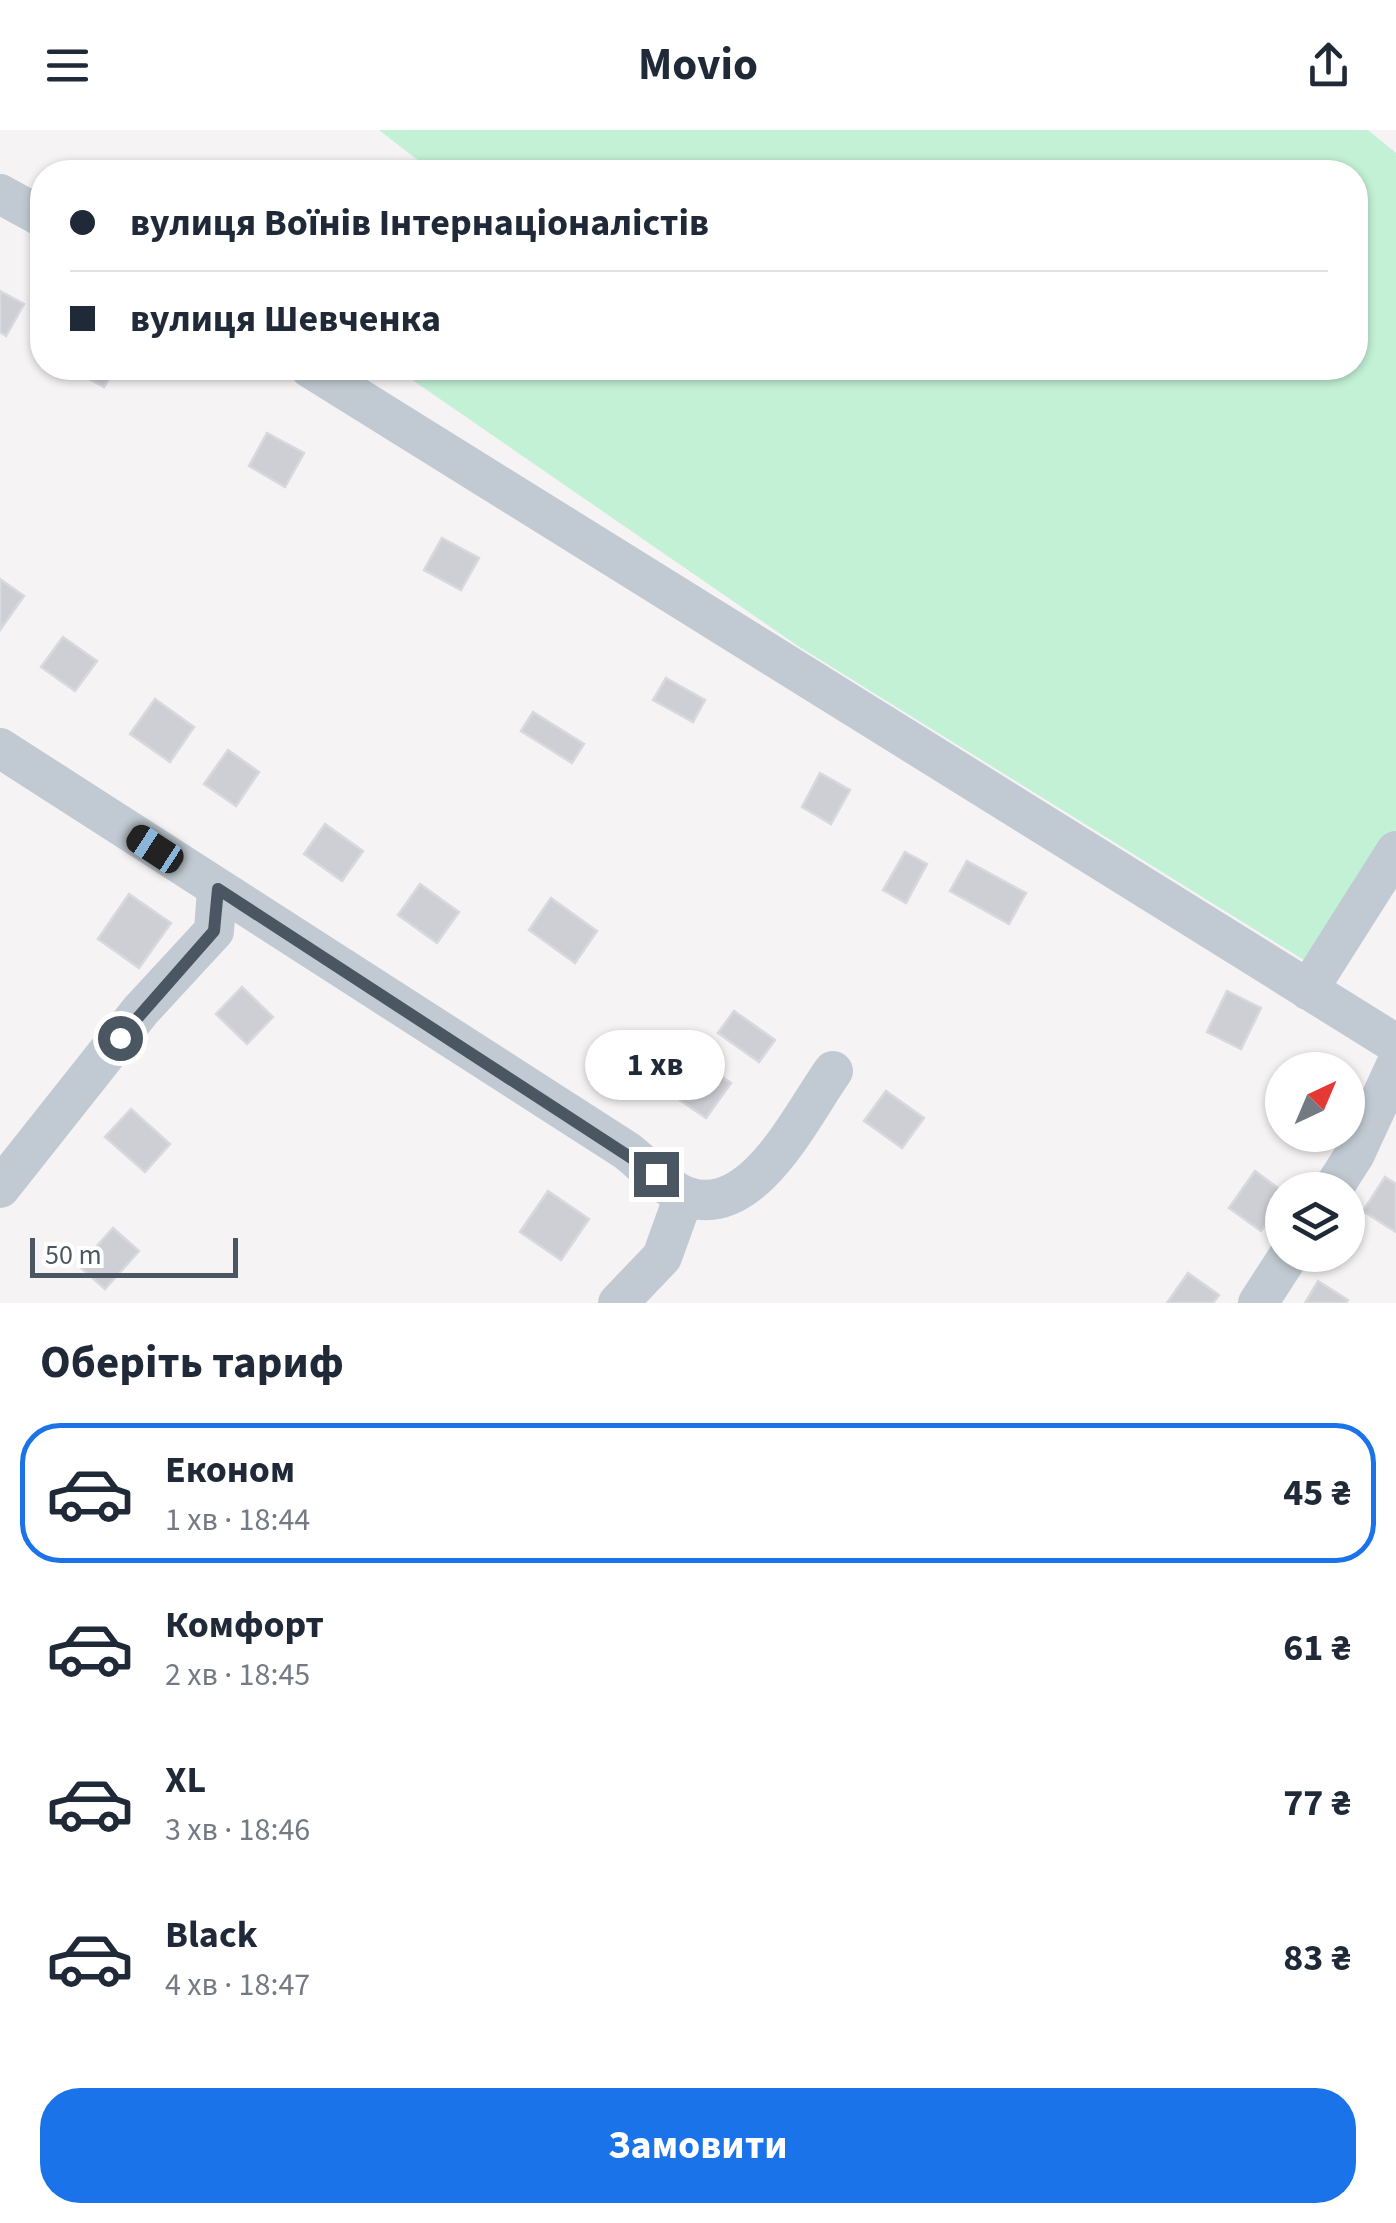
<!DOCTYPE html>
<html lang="uk">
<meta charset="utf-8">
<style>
:root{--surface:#fff;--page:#f2f2f3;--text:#1f2937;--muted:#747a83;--line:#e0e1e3;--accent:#1a73e8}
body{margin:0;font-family:"Source Sans 3",sans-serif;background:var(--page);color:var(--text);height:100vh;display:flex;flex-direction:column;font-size:38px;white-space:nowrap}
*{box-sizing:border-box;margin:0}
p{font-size:32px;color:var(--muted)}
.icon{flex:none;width:55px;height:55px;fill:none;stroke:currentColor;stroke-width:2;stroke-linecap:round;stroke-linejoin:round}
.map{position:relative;height:1173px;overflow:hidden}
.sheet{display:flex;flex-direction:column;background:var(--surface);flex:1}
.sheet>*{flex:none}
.guide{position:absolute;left:30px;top:30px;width:1338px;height:220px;border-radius:40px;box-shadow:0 2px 8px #0004;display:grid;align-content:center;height:220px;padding:0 40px;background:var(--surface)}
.needle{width:65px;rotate:44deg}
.buttons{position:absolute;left:1265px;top:922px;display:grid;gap:20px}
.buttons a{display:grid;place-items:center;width:100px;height:100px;border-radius:50%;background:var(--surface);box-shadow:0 2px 8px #0004;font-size:50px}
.scale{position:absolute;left:30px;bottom:25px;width:208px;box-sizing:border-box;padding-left:10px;border:5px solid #4a5661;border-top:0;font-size:28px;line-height:35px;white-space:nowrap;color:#4a5661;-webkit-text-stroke:8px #fff;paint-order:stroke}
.end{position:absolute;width:45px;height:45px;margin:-22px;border:12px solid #4a5661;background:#fff;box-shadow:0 0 0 5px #fff}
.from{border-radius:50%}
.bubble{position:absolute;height:70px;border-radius:35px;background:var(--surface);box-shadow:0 2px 8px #0004;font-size:32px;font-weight:700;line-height:70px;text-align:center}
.car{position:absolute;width:30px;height:60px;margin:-30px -15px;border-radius:12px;box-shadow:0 0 8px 2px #0007;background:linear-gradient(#222 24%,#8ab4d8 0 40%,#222 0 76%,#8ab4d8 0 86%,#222 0)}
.guide b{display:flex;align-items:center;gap:35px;height:95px;font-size:38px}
.guide b+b{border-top:2px solid var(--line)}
.guide i{width:25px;height:25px;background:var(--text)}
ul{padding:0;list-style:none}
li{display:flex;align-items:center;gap:30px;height:140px;margin:0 20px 15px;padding:0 20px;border:5px solid transparent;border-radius:40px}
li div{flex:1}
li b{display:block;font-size:38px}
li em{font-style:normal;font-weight:700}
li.current{border-color:var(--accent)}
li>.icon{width:90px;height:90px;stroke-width:1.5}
h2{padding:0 40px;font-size:45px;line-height:120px}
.button{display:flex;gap:20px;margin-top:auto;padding:20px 40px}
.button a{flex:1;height:115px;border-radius:40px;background:var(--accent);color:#fff;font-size:40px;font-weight:700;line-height:115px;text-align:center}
header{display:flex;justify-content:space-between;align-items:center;height:130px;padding:0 40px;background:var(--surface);font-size:45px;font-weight:700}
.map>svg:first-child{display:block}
.green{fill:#c3f1d5}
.building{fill:#cdcfd5;stroke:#d7d9de;stroke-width:2.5}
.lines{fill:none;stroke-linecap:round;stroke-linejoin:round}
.minor{stroke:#c1cad2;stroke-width:40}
.route{stroke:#4a5661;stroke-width:12}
</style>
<header><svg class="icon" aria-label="menu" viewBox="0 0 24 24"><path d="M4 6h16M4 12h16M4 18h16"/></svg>Movio<svg class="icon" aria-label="share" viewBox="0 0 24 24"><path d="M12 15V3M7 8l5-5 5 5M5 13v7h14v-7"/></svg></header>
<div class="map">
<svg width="1396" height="1173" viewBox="0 0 1396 1173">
<rect width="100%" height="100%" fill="#f5f3f3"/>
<!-- green -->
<path class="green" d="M379,0h989l28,23v698l-76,119 -522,-324 -403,-278h960v-196h-922z"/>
<!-- building -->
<path class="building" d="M0,161l24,13 -18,32 -6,-4z
M69,238h46l-11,19z
M267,303l37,20 -19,34 -36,-21z
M442,408l37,20 -18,32 -37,-20z
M0,449l24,17 -24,34z
M63,507l34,24 -22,30 -34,-24z
M666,548l39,22 -12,22 -40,-22z
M155,569l39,28 -24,35 -40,-28z
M533,582l51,32 -12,19 -51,-32z
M228,620l31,22 -23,34 -32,-22z
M820,643l30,17 -19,34 -29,-17z
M325,694l38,27 -21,30 -38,-27z
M905,722l22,12 -21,39 -23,-13z
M967,731l59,32 -17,31 -59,-33z
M420,754l39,28 -22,31 -39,-28z
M129,764l42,29 -32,45 -41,-29z
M551,768l46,33 -22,32 -46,-33z
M242,857l31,30 -26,27 -31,-30z
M1227,861l34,17 -20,41 -34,-17z
M734,881l41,29 -16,22 -41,-29z
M696,929l35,24 -25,35 -35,-24z
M886,961l38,27 -22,30 -38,-27z
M131,979l39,35 -25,28 -40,-35z
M1255,1041l27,20v9l-21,31 -32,-23z
M1385,1047l11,7v48l-33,-21z
M548,1061l41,28 -28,41 -41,-28z
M113,1098l26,23 -34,38 -26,-23z
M1188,1143l31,22 -6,8h-46z
M1318,1151l30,19 -2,3h-41z"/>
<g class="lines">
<!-- minor -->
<path class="minor" d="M0,64l42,23
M310,238l1086,676
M0,618l627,403c18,14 40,39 61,46 65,22 113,-81 145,-126
M1308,860l88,-139
M0,1058l141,-178 73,-79 3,-42
M1332,1060l23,-36 41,-89
M618,1173l44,-46 22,-61
M1258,1173l31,-48"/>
</g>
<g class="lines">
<!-- route -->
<path class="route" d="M120,908l94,-107 4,-42 438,285"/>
</g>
</svg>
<div class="buttons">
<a><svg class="needle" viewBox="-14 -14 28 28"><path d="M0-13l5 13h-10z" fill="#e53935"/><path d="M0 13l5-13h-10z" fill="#747a83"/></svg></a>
<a><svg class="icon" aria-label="layers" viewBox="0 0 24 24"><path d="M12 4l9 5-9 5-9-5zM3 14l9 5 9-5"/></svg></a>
</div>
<div class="scale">50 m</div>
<i class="end from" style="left:120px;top:908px"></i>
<i class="end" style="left:656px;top:1044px"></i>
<div class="bubble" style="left:585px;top:900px;width:140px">1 хв</div>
<i class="car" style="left:155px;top:719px;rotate:303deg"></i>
<div class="guide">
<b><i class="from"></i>вулиця Воїнів Інтернаціоналістів</b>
<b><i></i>вулиця Шевченка</b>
</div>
</div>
<section class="sheet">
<h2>Оберіть тариф</h2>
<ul>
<li class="current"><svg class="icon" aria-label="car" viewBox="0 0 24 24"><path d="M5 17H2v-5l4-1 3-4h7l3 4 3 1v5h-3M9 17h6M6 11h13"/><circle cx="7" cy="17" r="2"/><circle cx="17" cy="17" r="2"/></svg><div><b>Економ</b><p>1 хв · 18:44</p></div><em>45 ₴</em></li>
<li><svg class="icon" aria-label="car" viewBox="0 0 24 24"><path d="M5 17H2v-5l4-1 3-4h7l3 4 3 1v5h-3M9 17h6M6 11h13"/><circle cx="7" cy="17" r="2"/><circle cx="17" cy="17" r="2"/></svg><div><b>Комфорт</b><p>2 хв · 18:45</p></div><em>61 ₴</em></li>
<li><svg class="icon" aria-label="car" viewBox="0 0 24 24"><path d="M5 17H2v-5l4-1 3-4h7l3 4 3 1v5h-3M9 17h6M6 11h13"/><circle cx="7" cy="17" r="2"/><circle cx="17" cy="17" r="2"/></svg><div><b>XL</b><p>3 хв · 18:46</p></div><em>77 ₴</em></li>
<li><svg class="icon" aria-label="car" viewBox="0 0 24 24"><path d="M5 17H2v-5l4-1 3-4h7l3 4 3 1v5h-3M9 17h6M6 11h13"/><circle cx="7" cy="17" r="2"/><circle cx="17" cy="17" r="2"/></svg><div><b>Black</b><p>4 хв · 18:47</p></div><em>83 ₴</em></li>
</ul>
<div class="button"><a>Замовити</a></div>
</section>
